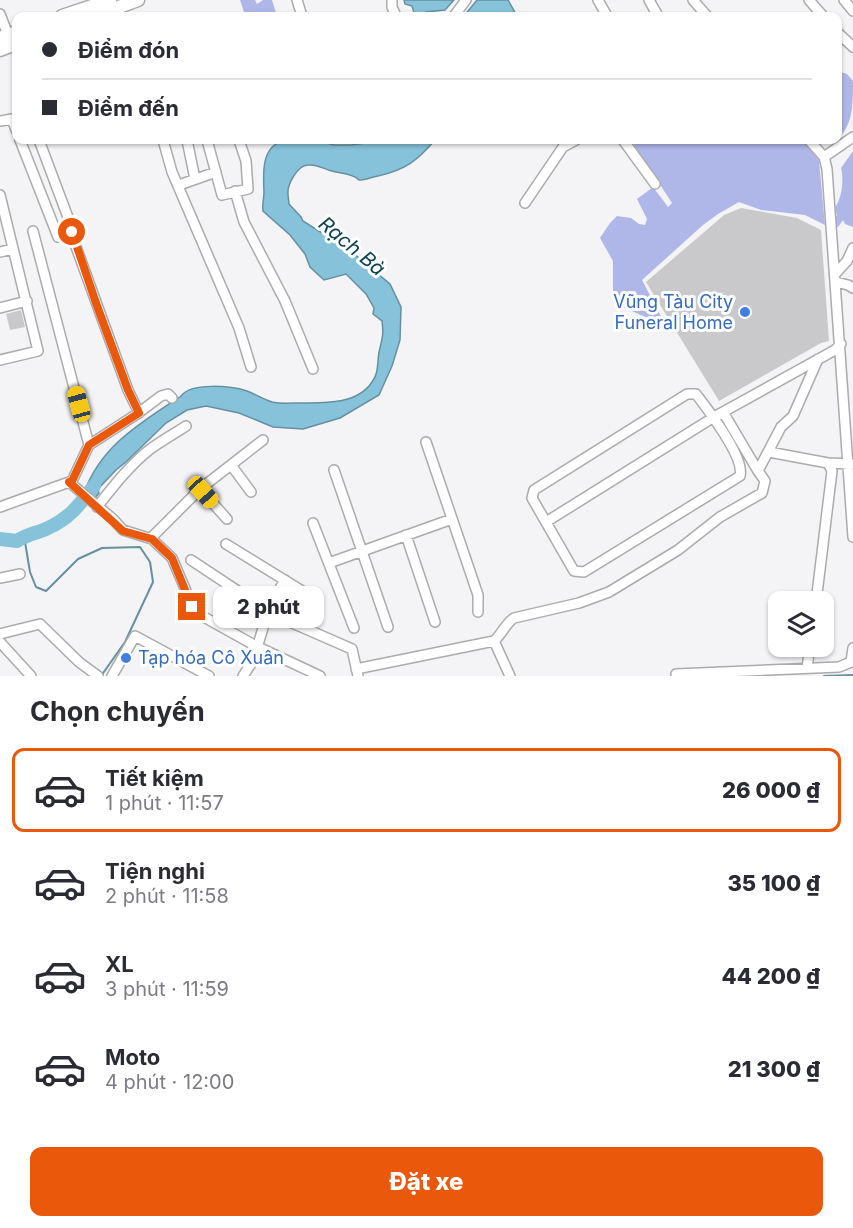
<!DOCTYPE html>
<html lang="vi">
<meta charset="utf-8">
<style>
:root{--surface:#fff;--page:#f2f2f3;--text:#2b2b33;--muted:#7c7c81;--line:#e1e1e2;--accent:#ea580c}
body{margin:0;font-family:Inter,sans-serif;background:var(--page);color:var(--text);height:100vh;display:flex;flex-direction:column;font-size:22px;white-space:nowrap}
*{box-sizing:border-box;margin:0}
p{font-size:20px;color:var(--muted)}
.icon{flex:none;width:33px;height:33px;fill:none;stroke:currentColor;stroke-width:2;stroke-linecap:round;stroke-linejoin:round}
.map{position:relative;height:676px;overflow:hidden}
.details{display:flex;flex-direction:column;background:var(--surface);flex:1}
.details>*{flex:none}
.top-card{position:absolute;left:12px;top:12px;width:830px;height:132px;border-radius:12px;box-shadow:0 2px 4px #0004;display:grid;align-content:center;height:132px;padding:0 30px;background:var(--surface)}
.tools{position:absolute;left:768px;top:591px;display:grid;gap:12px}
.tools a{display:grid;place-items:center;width:66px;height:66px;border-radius:12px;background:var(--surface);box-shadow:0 2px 4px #0004;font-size:30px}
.end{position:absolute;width:27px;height:27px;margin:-14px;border:8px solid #ea580c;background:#fff;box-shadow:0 0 0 3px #fff}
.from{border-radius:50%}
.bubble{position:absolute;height:42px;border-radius:12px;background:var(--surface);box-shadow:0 2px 4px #0004;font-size:20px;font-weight:800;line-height:42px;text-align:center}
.car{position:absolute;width:18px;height:36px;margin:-18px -9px;border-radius:8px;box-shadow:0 0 4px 2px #0007;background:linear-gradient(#f5c518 24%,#345 0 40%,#f5c518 0 76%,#345 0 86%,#f5c518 0)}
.top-card b{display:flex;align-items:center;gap:21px;height:57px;font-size:22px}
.top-card b+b{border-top:2px solid var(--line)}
.top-card i{width:15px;height:15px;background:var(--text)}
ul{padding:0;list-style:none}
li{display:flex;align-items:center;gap:18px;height:84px;margin:0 12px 9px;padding:0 18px;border:3px solid transparent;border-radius:12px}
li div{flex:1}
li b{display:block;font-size:22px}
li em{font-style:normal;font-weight:800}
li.selected{border-color:var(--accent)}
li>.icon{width:54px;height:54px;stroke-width:1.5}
h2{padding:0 30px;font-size:27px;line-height:72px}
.button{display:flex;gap:12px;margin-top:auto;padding:12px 30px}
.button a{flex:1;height:69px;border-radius:12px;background:var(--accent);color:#fff;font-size:24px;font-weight:800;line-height:69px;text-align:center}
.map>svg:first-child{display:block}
.forest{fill:#afb7e8}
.water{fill:#86c2da;stroke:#6690a1;stroke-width:1.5}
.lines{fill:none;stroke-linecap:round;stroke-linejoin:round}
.stream{stroke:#6690a1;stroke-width:2}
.river{stroke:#86c2da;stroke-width:14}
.building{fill:#c9c9cb}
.minor-casing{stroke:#ababad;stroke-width:12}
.major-casing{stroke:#ababad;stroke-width:15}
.minor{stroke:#fff;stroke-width:9}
.major{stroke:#fff;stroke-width:12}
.route{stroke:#ea580c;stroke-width:8}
.shop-dot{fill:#3f7fe0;stroke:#fff;stroke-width:2}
.labels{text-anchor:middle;stroke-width:6;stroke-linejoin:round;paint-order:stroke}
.shop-label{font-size:18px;fill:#366cbe;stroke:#fff;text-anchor:end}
.water-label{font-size:20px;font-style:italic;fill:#0c4152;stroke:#fff}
</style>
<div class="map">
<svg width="853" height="676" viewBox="0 0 853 676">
<rect width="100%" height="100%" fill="#f4f4f6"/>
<!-- forest -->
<path class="forest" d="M240,0h15l2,4 6,-4h9l5,16h-43l10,-4z
M837,71l10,3 6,7c0,23 0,46 -16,58z
M631,140h172l16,21 6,64 -20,-10 -44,-5 -22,-8 -21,12 -15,11 -61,55 24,46 -48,-21 -5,-6v-38l-13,-23 10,-15 7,-7 14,2 8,6 6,1 2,-6 -10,-20 16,-12 15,20 4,-4z
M853,151v76l-8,-3 -2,-4 -5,7 -3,-1 -1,-9 3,-1 -2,-9c7,-8 9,-28 6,-39z"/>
<!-- water -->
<path class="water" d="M404,0h50l-9,10 -19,2v4h-11l-3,-10 -7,-2z
M477,0h31l9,16h-53z
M287,140h28l19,5h17l37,-5h47c-18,21 -30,30 -57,36 -7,1 -12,4 -19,4 -7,-7 -18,-6 -27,-9 -8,-2 -15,-7 -24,-6 -10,0 -21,19 -20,29 0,4 1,7 1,10l12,13 2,4 33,21h4l50,42 11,23 -1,33 -8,26 -13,29 -39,23 -37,11 -30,-2 -34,-14 -33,-7 -19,4 -21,13 -39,38 -11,9 -18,19 1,4 -6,7 -9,-7c17,-48 57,-70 97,-97 10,-14 50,-10 66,-5 8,3 16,8 25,11 8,2 19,1 28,1 23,0 57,2 72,-21 7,-9 5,-19 7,-30 3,-13 5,-17 3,-31l-9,-7 1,-6 -8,-14 -20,-20 -22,6 -14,-13 -5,-13 -15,-19 -27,-24c-1,-7 1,-12 1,-19 -1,-20 -3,-48 23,-52z"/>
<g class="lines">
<!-- stream -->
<path class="stream" d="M24,536l6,36 6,15 10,4 32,-32 24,-11 38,-1 10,15 3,20 -28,60 -24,34
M824,676l29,-1"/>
<!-- river -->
<path class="river" d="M0,539l17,2c10,-7 21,-8 31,-13 22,-10 32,-24 46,-42"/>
</g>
<!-- building -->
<path class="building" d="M741,208l56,10 24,12 8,111 -8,2 -102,58 -73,-119 78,-67z
M21,310l4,17 -15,3 -4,-16z"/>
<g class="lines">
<!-- minor casing -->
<g class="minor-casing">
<path id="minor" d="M297,0l5,16
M392,0v7l4,9
M598,0l9,16
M649,0l9,16
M693,0l14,16
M809,0l14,16
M844,0l9,11
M0,14l8,21
M454,16l12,-16
M837,32l16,15
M0,121l12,-2 4,11
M20,140l38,97 13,-4 1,-5 -33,-88
M163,140l9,32 67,156 12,39
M187,140l8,39
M207,140l15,55 26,-6 -2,-28 -7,-21
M623,140l32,44
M809,140l15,17 3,12 26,368
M824,157l29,-20
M179,185l37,-13
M235,191l9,31 41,79 28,68
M0,195l38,156 -38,9
M525,203l38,-56 13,-7
M33,231l56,214
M71,233l57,157 11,23
M0,252l13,-3
M835,274l12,-13 6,-13
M836,282l12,3 5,3
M0,308l27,-7
M687,394h9c12,16 49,63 44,82l-156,96 -10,-1 -42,-73 2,-8z
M723,412l35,59
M426,442l52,153v17
M769,452l59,11 24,1
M231,465l20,27
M334,470l54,157
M69,482l44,37 10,11 29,9 20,19 23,54 61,34 64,30
M200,489l63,-49
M0,507l72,-26 17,-36 48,-31 24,-18 7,-2 4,4
M97,507c16,-20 32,-41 52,-57 12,-9 25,-16 37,-24
M546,522l168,-105 121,-67 6,-6
M313,523l41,105
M406,535l29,87
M151,538l49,-49 27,30
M226,544l91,56
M191,560l83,55 78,34 6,27
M329,563l123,-44
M0,578l20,-4
M816,602l16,-131 -4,-8
M0,634l40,-10 39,38 19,14
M494,641l16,35
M0,642l31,34
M807,668l3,-22
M356,669l138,-28c8,-7 12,-18 20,-23l65,-15 30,-11 69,-42 42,-33 42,-24 3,-12 -7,-10 23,-44 12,-11 25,-57
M676,674l163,-7 12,-5 2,-14
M112,676l23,-40 74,40
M243,676l10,-15 17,-56 15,-25"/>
</g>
<!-- major casing -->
<g class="major-casing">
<path id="major" d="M62,16l48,-16
M94,16l44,-16
M0,38l16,-6
M0,50l16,-6"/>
</g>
<!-- minor -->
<use href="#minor" class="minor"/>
<!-- major -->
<use href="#major" class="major"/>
</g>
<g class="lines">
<!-- route -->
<path class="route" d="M72,232l24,71 32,87 11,23 -50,32 -17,36 -3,1 54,49 29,8 20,19 20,49"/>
</g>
<!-- markers -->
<g class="shop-dot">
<circle cx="745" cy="312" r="6"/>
<circle cx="126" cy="658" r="6"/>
</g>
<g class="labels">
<!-- shop labels -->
<g class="shop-label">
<text x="733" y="308">Vũng Tàu City<tspan x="733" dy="21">Funeral Home</tspan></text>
<text x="138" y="664" text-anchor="start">Tạp hóa Cô Xuân</text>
</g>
<!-- water labels -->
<g class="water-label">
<text transform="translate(352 246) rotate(40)" y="7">Rạch Bà</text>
</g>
</g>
</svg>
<div class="tools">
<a><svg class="icon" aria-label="layers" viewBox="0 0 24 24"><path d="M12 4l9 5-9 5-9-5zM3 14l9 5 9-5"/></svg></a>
</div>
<i class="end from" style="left:72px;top:232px"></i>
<i class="end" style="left:192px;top:607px"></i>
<div class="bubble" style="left:213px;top:586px;width:111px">2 phút</div>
<i class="car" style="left:79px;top:404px;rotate:345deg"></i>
<i class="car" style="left:203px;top:492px;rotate:138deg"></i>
<div class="top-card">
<b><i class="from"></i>Điểm đón</b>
<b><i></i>Điểm đến</b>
</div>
</div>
<section class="details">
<h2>Chọn chuyến</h2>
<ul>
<li class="selected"><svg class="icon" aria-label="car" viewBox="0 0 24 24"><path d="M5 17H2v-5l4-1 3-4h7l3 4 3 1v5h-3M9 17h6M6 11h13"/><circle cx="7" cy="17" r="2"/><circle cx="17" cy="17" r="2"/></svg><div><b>Tiết kiệm</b><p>1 phút · 11:57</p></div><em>26 000 ₫</em></li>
<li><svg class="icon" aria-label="car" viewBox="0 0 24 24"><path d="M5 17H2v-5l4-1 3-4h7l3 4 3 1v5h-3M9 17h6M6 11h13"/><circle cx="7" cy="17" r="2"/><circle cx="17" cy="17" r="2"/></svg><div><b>Tiện nghi</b><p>2 phút · 11:58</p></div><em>35 100 ₫</em></li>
<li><svg class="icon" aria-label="car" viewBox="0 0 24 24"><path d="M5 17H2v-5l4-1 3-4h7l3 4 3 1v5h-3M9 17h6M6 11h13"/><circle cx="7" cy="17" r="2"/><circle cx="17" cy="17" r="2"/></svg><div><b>XL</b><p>3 phút · 11:59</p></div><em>44 200 ₫</em></li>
<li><svg class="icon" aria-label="car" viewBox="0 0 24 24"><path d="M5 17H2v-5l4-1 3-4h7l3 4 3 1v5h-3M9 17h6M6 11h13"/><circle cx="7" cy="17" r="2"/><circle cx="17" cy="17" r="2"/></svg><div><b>Moto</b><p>4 phút · 12:00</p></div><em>21 300 ₫</em></li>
</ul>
<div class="button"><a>Đặt xe</a></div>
</section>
